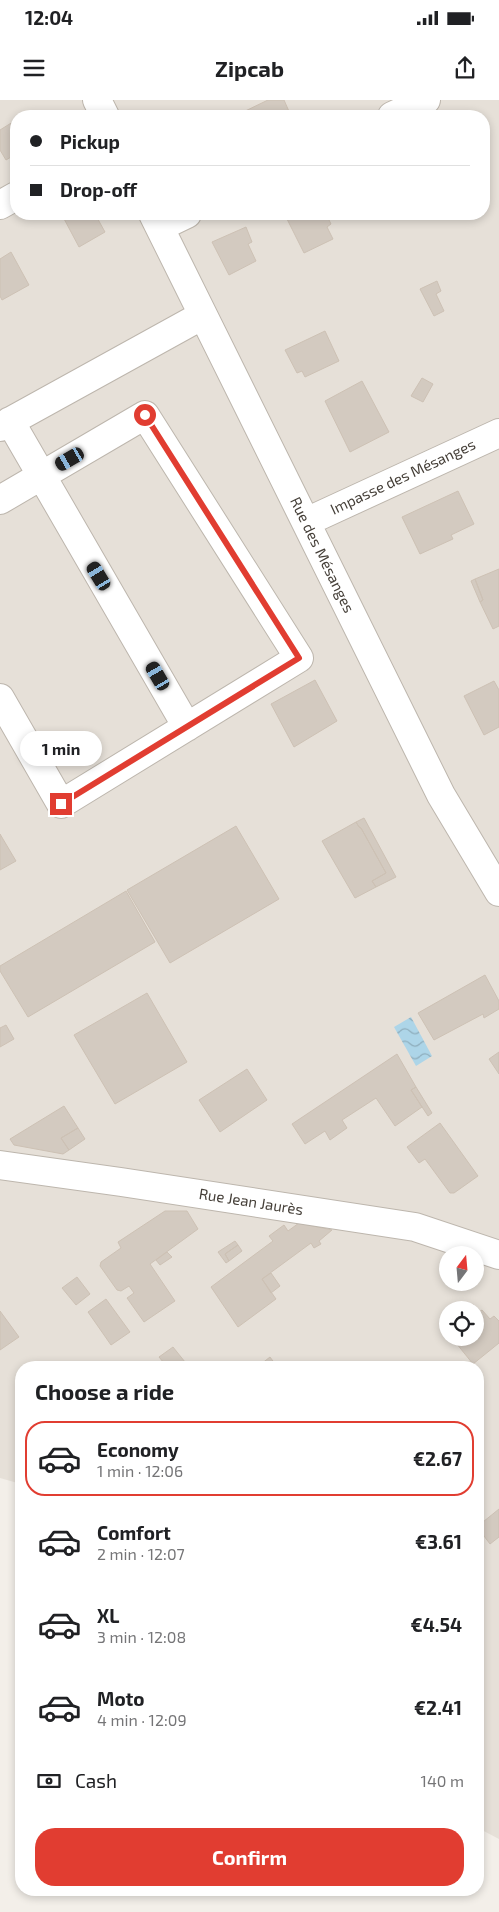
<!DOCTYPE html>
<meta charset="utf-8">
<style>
:root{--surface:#fff;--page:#f2f2f2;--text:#202124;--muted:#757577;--line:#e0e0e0;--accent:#e13d31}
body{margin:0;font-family:"Exo 2",sans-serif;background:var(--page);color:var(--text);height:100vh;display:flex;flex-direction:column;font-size:19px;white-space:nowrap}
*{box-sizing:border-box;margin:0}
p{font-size:16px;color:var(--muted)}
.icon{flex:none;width:28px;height:28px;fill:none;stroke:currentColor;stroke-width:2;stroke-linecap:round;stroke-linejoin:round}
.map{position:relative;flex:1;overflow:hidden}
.details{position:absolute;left:15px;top:1261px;width:469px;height:535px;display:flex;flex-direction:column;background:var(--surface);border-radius:20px;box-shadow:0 2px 8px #0003}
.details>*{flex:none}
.guide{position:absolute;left:10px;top:10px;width:480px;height:110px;border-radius:20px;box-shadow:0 2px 8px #0003;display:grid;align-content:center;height:110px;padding:0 20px;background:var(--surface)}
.needle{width:32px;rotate:16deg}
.tools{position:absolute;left:439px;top:1146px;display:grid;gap:10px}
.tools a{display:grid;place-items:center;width:45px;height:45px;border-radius:50%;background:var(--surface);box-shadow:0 2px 8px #0003;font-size:25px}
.end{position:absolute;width:22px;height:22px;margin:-11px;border:6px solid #e13d31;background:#fff;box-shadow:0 0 0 2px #fff}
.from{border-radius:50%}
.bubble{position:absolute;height:35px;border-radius:18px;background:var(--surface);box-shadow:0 2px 8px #0003;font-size:16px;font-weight:700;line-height:35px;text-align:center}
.car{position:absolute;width:15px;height:30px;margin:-15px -8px;border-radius:6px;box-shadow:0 0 4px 1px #0007;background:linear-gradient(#222 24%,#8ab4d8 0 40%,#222 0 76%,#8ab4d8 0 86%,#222 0)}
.guide b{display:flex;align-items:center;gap:18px;height:48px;font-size:19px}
.guide b+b{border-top:1px solid var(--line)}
.guide i{width:12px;height:12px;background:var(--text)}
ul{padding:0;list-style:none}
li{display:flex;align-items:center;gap:15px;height:75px;margin:0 10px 8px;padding:0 10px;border:2px solid transparent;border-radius:20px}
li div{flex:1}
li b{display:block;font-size:19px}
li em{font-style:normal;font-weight:700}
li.on{border-color:var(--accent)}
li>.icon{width:45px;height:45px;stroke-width:1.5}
h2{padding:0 20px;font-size:22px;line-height:60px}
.pay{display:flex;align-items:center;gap:12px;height:55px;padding:0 20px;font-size:19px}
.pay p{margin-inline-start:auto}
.cta{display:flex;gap:10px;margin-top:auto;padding:10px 20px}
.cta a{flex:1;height:58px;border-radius:20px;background:var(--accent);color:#fff;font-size:20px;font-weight:700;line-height:58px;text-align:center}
.status{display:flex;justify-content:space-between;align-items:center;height:35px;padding:0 25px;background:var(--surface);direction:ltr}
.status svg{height:14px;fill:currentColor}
header{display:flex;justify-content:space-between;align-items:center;height:65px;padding:0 20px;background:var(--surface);font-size:22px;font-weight:700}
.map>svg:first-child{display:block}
.residential{fill:#e6e0d8;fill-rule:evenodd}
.water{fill:url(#water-waves)}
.building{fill:#d3cac0;stroke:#cdc1b4}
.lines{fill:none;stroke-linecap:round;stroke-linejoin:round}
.minor-casing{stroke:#bdb6ad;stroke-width:30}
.minor{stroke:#fff;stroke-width:28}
.route{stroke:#e13d31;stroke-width:6}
.labels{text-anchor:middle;stroke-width:5;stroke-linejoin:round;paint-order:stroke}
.street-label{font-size:15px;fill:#453f38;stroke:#fff}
</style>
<div class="status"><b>12:04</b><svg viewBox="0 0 49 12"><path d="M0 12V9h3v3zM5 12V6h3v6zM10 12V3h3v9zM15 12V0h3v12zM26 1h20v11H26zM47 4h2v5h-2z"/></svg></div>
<header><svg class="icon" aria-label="menu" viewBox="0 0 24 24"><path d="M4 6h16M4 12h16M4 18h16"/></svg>Zipcab<svg class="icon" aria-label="share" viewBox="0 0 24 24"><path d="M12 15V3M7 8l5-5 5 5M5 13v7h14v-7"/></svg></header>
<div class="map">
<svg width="499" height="1812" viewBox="0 0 499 1812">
<defs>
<pattern id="water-waves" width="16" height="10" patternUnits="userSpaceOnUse" patternTransform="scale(1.25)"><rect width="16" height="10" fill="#add5e8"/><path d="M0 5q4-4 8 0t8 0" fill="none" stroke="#8faebd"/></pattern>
</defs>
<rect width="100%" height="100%" fill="#f3efe9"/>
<!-- residential -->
<path class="residential" d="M0,0h499v1739l-21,-11v-460h-457v116l-21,-6zM16,16h468v98h-468zM448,1155h27v27h-27zM448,1210h27v28h-27z"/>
<!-- water -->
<path class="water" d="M411,917l21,39 -16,10 -22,-39z"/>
<!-- building -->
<path class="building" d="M268,0h16l7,16h-56z
M16,20v34l-10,6 -6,-10v-20z
M65,114h30l10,18 -26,15 -17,-32z
M292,114h34l5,10 -4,3 6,12 -29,14 -18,-36z
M246,127l6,15 -4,2 8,17 -27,14 -17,-33z
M11,152l18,33 -27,15 -2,-4v-37z
M437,181l4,10 -5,3 8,17 -10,5 -14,-27z
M325,231l14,30 -34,16 -3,-6 -5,2 -12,-23z
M422,278l11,6 -10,18 -12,-6z
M362,281l27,51 -39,20 -25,-51z
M458,391l16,33 -23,11 2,4 -33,15 -18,-37z
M499,469v57l-6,3 -13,-27 3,-2 -8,-21z
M475,479l8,21 -3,2 -9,-21z
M315,580l22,41 -43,26 -23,-43z
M494,581l5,9v37l-15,8 -20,-39z
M364,718l32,59 -20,10 -4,-6 14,-8 -25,-45 -2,-1 -3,-5z
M356,722l3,5 2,1 25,45 -14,8 4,6 -21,11 -33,-57z
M236,726l43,73 -109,64 -43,-73z
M0,734l16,27 -16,9z
M126,791l29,51 -127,75 -28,-46v-5z
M485,875l14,26v8l-15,9 -1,-4 -49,26 -16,-27z
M147,893l40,69 -72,42 -41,-69z
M6,925l8,14 -14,8v-19z
M499,952v22l-10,-15z
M397,954l19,33 -5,3 11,17 -27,19 -19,-28 -34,22 5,8 -17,12 -5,-9 -20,13 -13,-20z
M247,969l20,31 -47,32 -21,-32z
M416,987l16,26 -4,3 -17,-26z
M64,1006l14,22 -17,10 8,12 -6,4 -49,-9 -4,-6z
M440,1023l38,53 -24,17h-4l-25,-34 -6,4 -12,-16z
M78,1028l7,11 -16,11 -8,-12z
M165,1111h22l11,18 -48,35 25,37 -31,21 -17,-24 7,-5 -5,-7 -8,5 -4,-1 -17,-24 1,-4 20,-14 -3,-6z
M299,1123l33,7 -13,11 2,3 -7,4 -3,-5 -49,36 14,20 -38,28 -27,-40 62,-46 -4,-5 15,-11 4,6z
M235,1141l3,4 -13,9 4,7 -3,2 -8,-11z
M238,1145l4,6 -13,10 -4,-7z
M167,1152l5,5 -12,8 -4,-5z
M271,1173l9,13 -9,7 -9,-14z
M77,1177l13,17 -14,11 -14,-17z
M106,1199l24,33 -19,13 -23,-33z
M473,1204l6,8 3,-2 8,9 4,-3 5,5v22l-26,21 -21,-26h23v-28h-9z
M0,1211l19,26 -19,13z
M173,1247l12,15 -6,6h-11l-9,-11z
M270,1257l8,11h-22z
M499,1409v28l-9,7 -12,-16v-2z"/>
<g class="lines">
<!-- minor casing -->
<g class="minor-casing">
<path id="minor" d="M97,0l8,16
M392,16l34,-16
M0,105l16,-9
M153,114l288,581 58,97
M160,127l27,-13
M10,321l177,306
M0,327l203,-112
M0,400l145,-85 154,243 -238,146 -61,-106
M306,422l193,-89
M0,1065l121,17 294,45 84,28"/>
</g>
<!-- minor -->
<use href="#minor" class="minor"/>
</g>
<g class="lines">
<!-- route -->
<path class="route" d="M61,704l238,-146 -154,-243"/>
</g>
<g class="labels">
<!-- street labels -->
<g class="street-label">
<text transform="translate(403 377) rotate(-25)" y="5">Impasse des Mésanges</text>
<text transform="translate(322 455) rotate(64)" y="5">Rue des Mésanges</text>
<text transform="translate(251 1102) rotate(9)" y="5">Rue Jean Jaurès</text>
</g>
</g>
</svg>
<div class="tools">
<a><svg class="needle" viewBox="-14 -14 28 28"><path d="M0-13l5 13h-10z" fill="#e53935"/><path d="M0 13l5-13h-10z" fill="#757577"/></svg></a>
<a><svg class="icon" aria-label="locate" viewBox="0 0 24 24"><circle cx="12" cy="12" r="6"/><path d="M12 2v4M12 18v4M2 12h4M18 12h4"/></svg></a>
</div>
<i class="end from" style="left:145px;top:315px"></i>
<i class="end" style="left:61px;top:704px"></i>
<div class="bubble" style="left:20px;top:631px;width:82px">1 min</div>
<i class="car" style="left:70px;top:359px;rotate:240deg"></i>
<i class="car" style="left:99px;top:476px;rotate:329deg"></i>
<i class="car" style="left:158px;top:576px;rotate:330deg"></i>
<div class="guide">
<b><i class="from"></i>Pickup</b>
<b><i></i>Drop-off</b>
</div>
<section class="details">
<h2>Choose a ride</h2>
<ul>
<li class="on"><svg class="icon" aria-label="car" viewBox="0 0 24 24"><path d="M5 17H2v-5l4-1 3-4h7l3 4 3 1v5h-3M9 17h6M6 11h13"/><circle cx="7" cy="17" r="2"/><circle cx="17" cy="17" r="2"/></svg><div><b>Economy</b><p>1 min · 12:06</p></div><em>€2.67</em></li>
<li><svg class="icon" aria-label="car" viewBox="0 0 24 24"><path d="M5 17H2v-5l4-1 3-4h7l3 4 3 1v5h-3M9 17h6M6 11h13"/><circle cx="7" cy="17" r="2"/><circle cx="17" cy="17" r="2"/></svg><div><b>Comfort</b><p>2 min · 12:07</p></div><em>€3.61</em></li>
<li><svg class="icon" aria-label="car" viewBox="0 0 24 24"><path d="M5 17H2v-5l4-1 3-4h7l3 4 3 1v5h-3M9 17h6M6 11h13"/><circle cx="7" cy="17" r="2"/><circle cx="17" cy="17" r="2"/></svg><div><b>XL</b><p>3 min · 12:08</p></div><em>€4.54</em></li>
<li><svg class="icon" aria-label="car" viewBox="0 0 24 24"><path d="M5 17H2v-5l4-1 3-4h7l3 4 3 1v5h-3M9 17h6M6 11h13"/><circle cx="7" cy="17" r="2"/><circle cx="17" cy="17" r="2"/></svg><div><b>Moto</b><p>4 min · 12:09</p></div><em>€2.41</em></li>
</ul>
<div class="pay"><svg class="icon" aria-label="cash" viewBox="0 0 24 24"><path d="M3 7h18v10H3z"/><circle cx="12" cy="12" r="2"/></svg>Cash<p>140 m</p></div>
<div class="cta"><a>Confirm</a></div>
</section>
</div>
